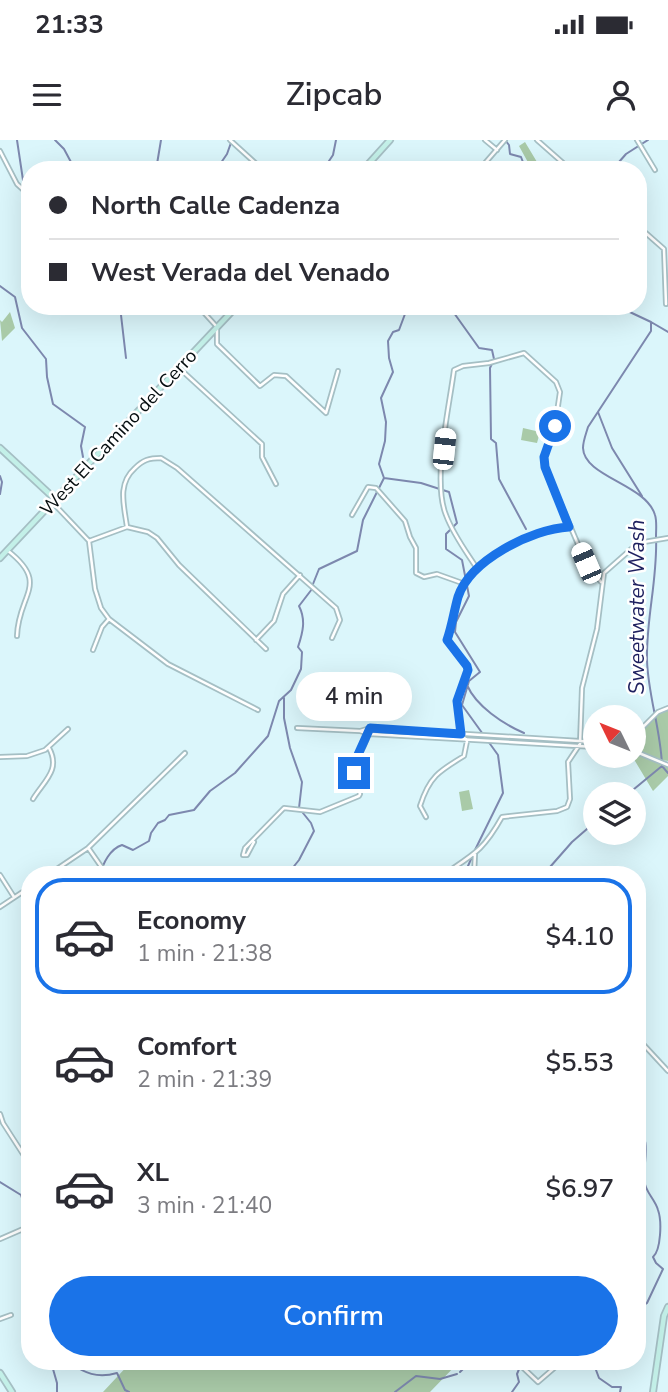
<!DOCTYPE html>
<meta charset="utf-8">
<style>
:root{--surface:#fff;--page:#f7f7f7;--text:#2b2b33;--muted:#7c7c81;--line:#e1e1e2;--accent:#1a73e8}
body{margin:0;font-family:"Nunito Sans",sans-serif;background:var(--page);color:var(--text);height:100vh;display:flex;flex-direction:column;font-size:26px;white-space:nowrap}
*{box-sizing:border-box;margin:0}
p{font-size:23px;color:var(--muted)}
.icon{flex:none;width:38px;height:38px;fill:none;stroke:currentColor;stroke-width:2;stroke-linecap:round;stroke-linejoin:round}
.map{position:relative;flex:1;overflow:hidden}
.drawer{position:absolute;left:21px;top:726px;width:625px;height:504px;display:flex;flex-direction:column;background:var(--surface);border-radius:28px;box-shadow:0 7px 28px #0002}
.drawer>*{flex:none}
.hud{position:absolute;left:21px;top:21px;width:626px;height:154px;border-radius:28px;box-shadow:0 7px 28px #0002;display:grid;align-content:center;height:154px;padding:0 28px;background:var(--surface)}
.needle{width:46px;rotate:313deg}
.buttons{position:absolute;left:583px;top:565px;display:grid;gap:14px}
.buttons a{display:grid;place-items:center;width:63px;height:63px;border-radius:50%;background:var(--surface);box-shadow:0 7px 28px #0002;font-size:35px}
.end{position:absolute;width:32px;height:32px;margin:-16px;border:9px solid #1a73e8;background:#fff;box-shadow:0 0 0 4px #fff}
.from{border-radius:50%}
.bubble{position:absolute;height:49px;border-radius:24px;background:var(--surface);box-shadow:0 7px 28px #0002;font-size:23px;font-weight:600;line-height:49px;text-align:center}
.car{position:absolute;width:21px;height:42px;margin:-21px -10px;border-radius:9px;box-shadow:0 0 5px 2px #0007;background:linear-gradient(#fff 24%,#345 0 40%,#fff 0 76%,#345 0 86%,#fff 0)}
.hud b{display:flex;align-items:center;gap:24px;height:66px;font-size:26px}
.hud b+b{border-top:2px solid var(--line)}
.hud i{width:18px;height:18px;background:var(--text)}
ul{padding:12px 0 0;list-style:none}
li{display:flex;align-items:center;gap:21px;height:116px;margin:0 14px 10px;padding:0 14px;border:4px solid transparent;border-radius:28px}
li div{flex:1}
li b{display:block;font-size:26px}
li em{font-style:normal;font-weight:600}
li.on{border-color:var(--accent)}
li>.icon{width:63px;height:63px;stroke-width:1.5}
.action{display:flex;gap:14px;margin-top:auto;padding:14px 28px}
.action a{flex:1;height:80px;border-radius:42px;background:var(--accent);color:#fff;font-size:28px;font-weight:600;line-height:80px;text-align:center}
.status{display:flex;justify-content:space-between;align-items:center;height:49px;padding:0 35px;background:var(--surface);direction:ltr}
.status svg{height:19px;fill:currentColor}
header{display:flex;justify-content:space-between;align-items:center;height:91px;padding:0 28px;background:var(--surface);font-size:32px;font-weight:600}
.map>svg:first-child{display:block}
.green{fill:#a9caa8}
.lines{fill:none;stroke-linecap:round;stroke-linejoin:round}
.stream{stroke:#7d88ae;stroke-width:2}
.street-casing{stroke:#a5bfc4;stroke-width:6}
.secondary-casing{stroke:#a5bfc4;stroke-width:8}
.street{stroke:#fff;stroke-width:2.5}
.secondary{stroke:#c3f0e8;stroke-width:4.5}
.route{stroke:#1a73e8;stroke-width:9}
.labels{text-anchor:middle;stroke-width:5;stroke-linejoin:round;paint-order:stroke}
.street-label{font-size:19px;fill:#050d0f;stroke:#fff}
.water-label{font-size:21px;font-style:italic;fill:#1e205f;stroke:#fff}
</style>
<div class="status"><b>21:33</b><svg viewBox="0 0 49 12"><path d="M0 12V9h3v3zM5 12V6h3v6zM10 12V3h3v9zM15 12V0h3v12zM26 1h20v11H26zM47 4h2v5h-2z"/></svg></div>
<header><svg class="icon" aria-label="menu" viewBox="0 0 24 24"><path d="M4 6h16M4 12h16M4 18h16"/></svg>Zipcab<svg class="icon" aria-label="person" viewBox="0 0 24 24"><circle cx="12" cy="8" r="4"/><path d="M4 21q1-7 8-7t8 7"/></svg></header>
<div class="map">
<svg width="668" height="1252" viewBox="0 0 668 1252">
<rect width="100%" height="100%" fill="#dbf6fb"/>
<!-- green -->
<path class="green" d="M525,2l12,20 -7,4 -11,-20z
M10,172l5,16 -13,13 -2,-21 2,2z
M523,288l17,4 -3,11 -16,-3z
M666,571h2v50l-12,-2 -22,-11v-10l24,-24z
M634,613l34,14v9l-15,15 -21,-35z
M469,650l4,19 -11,2 -3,-19z
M131,1222h328l-29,30h-327z"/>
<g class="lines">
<!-- stream -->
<path class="stream" d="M17,0l6,40
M55,0l9,9 8,15 -1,6
M505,0l4,5 1,9 11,3 5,13
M325,27l8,-12 3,-15
M156,30l5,-30
M216,30l11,-16 5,-14
M612,30l14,-16 22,-14
M0,146l15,11 7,31 24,31 1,18 6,27 32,23 -4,19 2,11
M206,166l1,6
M449,166l30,42 13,2 2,9 -4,9 1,71 5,4 3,36 27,50
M617,166l34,16v9l-63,96c-2,7 -5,14 -5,21 1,29 63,36 72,67 2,6 1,15 1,21 2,42 -10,82 -9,124 1,36 14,70 15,106l-34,28
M651,182l17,10
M126,218l-5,-43 5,-9
M598,272l14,36 30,48
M0,336l2,6 -2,12
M384,338l37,5 28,9 8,31 -11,11v15l16,11 7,36 -13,26 -1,10 25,40 -11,9 -7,24 36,50 5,38 -29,59
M313,444l6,-15 38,-18 6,-31 21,-42 -5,-14 6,-23 1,-19 -5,-24 12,-26 -4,-14 -1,-17 5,-9 6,-2 9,-24
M467,545c9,21 36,39 57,48
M284,558v20l6,30 12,34 -3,26 12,15 3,8 -15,29 -8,10 2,5
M662,626l6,7
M100,735c3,-12 10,-26 22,-30l11,5 16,-9 2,-8 7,-10 7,-3 4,-5 25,-5 16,-19 25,-18 33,-37 11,-35 12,-11 10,-21 1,-17 -4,-5c5,-15 8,-27 1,-41l13,-17
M464,735l8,-18
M543,735l29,-33 23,-20
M637,982c14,19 7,37 7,58 1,12 11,19 14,30 4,11 3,40 -5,47l3,6 7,6 -16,34 -10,7
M0,1042l21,13 9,27
M30,1095l-7,4v5l7,7
M51,1222l6,21v9
M68,1222c17,11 29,17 49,11l8,17 4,2
M593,1222l6,16 13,9h9l-1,5
M460,1232l10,-10
M395,1252l21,-16 24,3 17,-5
M512,1252l7,-10 -2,-8 5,-12"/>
<!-- street casing -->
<g class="street-casing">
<path id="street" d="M230,0l33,30
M485,0l12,10
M537,0l34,30
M637,0l18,30
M0,11l17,33 13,12
M479,30l26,-30
M639,87l25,22 2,55
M198,166l19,21v17l43,42 14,-11 12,1 40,37 12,-42
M567,166l1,1
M179,228l83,76v13l14,27
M54,364l35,37 6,48 6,19 8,11 59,45 90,46
M352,375l16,-28 8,1 29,33 5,16 6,11v25l8,4 13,-3 28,10
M127,387c-3,-22 -10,-43 8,-59 8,-8 14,-10 26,-10l16,10 159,140 4,12 -8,18
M89,401l38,-14 21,5 9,6 22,27 87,84
M7,410c44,34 11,44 10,86
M476,427c-11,-17 -23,-33 -30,-52 -14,-34 3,-106 8,-145l9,-4 26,-3 35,-10 32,29 4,10 -5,34 -11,31 1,10 41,96 15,19
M256,500l18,-19 9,-27 17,-19
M93,510l9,-23 7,-8
M297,588l63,3 10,-3 225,14
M360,591l9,3 226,13
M634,596l24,-24 10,-4
M634,611l34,14
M0,617l27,-1 18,-6 23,-21
M33,659c11,-18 28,-29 16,-51
M426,677l-6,-11c9,-29 19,-35 44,-50l3,-15 -6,-7 -4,-33 11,-30 -1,-5 -19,-26c4,-14 6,-29 10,-43 12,-37 74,-68 111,-70
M254,702l-7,13h-4l2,-7 39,-40 36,4 39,-16 1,-2c-13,-40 3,-33 10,-66
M89,709l18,26
M0,735l14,22
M48,735l40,-27 97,-95
M443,735c31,-21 40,-24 59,-58l55,-6 10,-4 3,-8 -2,-37 12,-18 2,-56 15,-59 7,-56 34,-30 30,-5
M474,735l1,-21
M0,767l30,-20
M637,904h6l25,27
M0,974l3,9 27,42
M0,1099l30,-13
M0,1179l11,-4
M517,1222l21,20 22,-19"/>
</g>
<!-- secondary casing -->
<g class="secondary-casing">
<path id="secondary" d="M363,30l27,-30
M0,308l55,51
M0,418l237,-252
M0,1233l12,19
M653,1252l11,-76 4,-9"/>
</g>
<!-- street -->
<use href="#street" class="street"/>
<!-- secondary -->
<use href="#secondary" class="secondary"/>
</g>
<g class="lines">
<!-- route -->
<path class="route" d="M354,633l2,-14 14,-31 91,6 -4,-33 11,-31 -1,-4 -20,-26c5,-14 7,-29 11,-43 12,-37 74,-68 111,-70l-24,-60 -1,-10 11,-31"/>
</g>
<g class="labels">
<!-- street labels -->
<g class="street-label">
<text transform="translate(118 292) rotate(-47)" y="7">West El Camino del Cerro</text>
</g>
<!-- water labels -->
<g class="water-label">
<text transform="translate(637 467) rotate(-90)" y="7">Sweetwater Wash</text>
</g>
</g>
</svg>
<div class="buttons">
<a><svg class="needle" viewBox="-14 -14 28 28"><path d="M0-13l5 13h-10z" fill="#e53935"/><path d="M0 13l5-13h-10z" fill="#7c7c81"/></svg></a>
<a><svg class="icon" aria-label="layers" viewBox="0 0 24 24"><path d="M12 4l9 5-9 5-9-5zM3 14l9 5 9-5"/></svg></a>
</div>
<i class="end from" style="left:555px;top:286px"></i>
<i class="end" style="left:354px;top:633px"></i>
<div class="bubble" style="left:296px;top:532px;width:116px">4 min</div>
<i class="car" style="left:444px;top:309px;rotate:6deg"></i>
<i class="car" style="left:586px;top:423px;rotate:337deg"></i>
<div class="hud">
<b><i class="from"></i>North Calle Cadenza</b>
<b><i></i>West Verada del Venado</b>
</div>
<section class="drawer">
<ul>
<li class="on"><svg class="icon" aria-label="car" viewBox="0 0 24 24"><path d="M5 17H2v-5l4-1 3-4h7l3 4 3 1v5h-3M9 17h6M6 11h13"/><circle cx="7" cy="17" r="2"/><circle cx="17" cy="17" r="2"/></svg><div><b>Economy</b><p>1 min · 21:38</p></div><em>$4.10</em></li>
<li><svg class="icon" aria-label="car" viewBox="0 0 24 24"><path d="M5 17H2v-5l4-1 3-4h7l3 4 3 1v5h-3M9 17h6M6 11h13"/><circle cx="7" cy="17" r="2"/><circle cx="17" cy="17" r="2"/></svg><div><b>Comfort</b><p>2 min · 21:39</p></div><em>$5.53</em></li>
<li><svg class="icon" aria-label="car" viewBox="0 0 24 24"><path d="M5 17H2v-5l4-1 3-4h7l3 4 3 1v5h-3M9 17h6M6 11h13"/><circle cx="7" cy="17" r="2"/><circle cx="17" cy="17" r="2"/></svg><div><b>XL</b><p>3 min · 21:40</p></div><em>$6.97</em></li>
</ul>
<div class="action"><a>Confirm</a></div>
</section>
</div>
